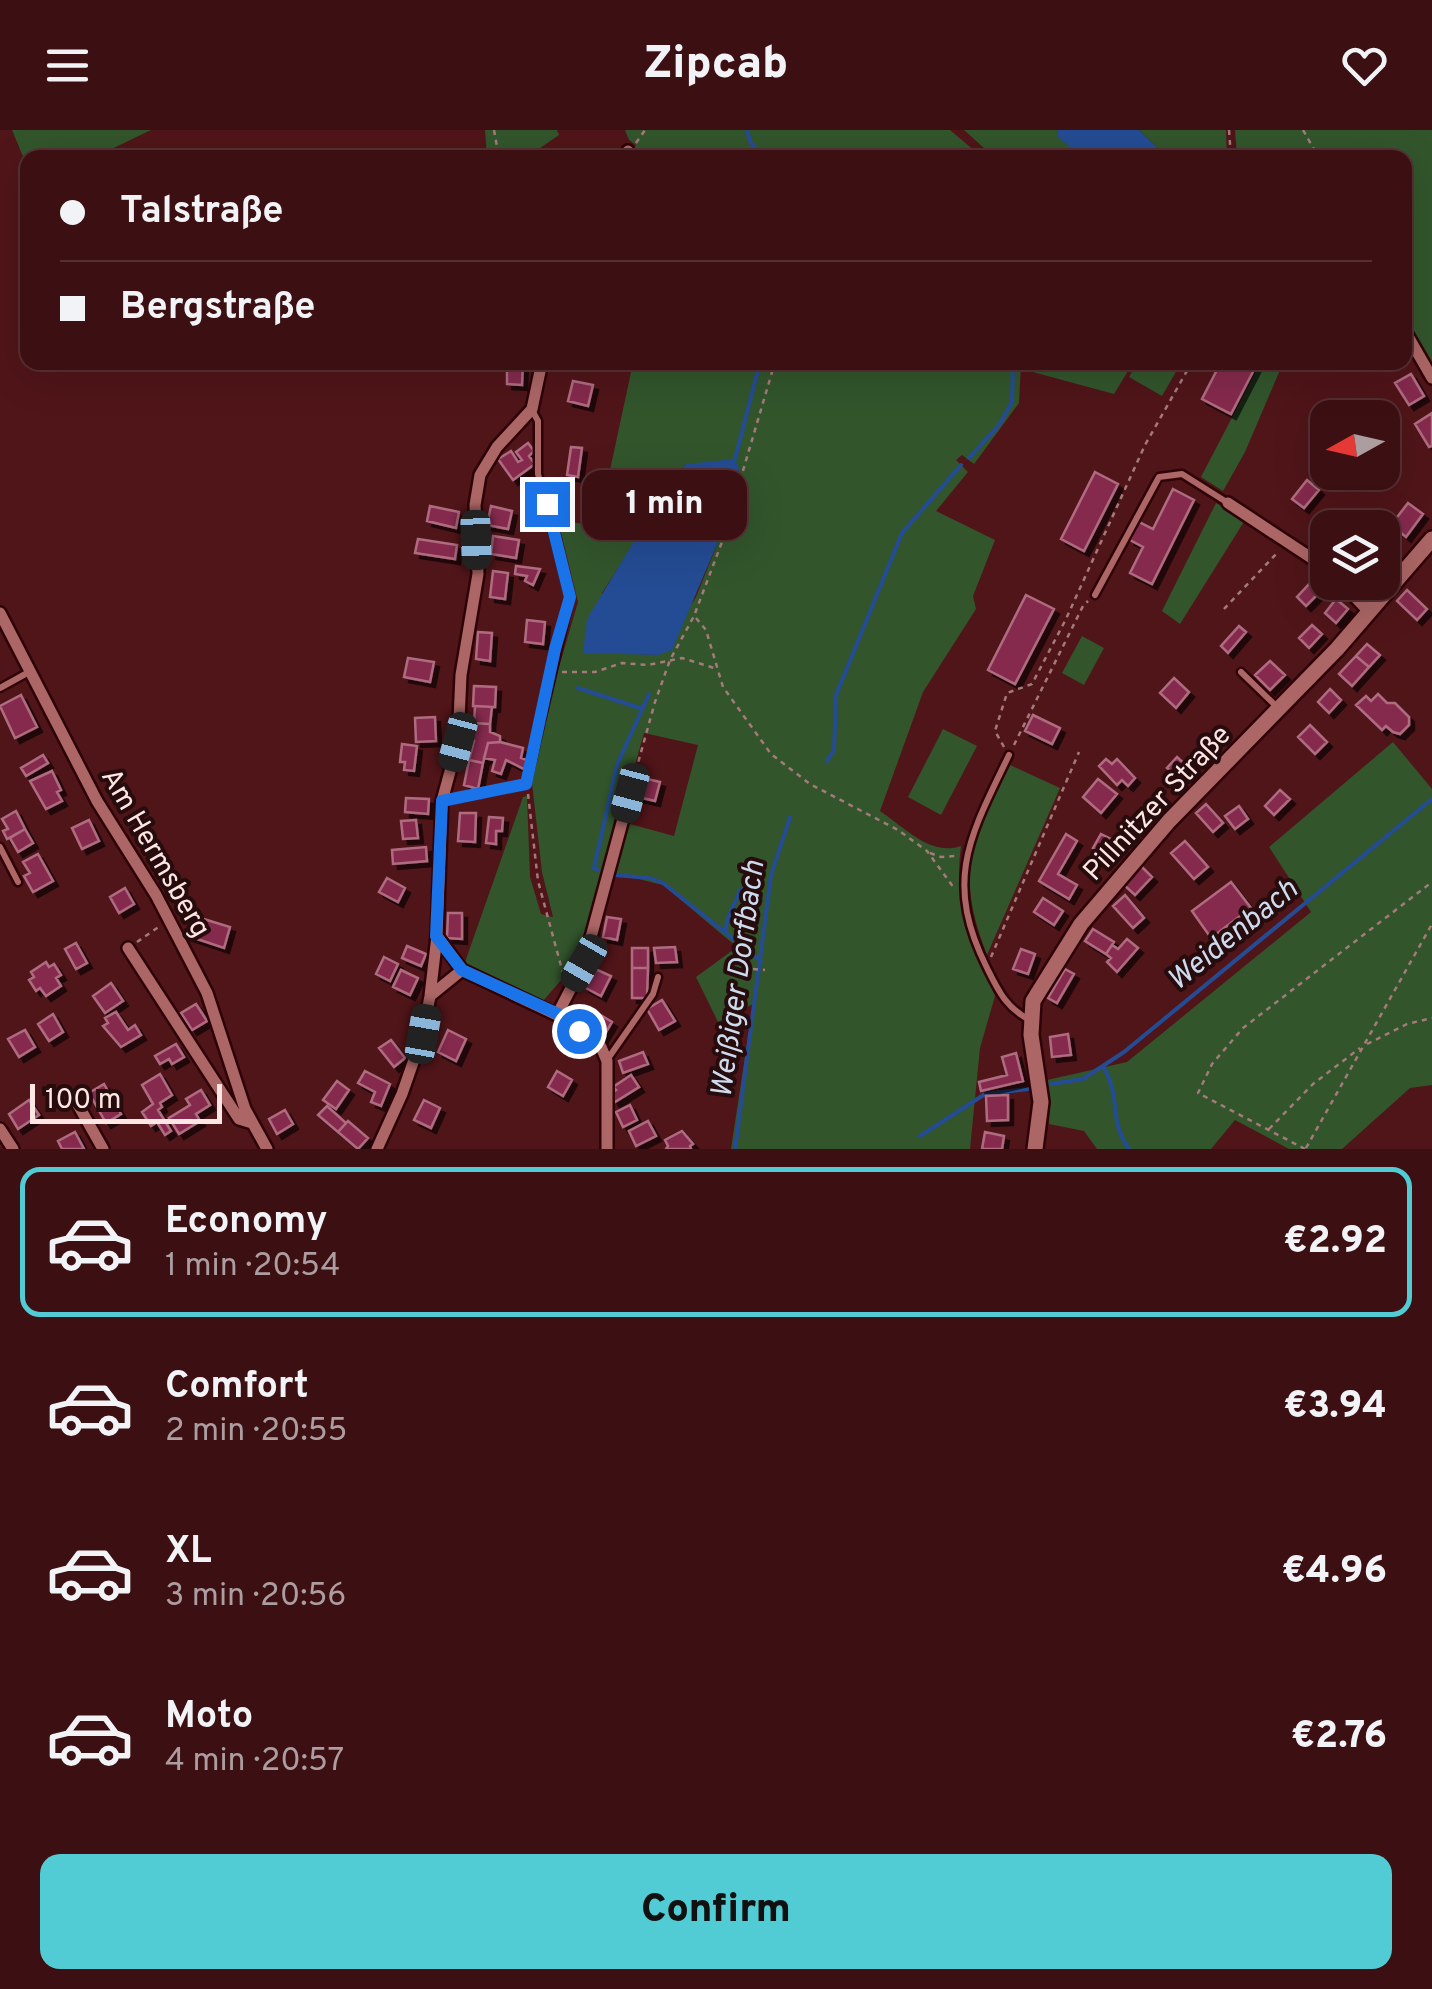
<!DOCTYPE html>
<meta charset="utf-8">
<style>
:root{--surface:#3c1013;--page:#471e21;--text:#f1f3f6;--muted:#ac9da0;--line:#553033;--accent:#51ccd4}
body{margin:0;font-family:Overpass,sans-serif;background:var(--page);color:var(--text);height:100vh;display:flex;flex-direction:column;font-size:38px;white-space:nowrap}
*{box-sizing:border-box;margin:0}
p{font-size:32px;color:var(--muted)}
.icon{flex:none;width:55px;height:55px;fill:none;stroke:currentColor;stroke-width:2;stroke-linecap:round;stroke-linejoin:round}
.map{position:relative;height:1019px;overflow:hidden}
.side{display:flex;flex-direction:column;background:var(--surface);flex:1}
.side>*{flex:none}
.top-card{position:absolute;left:20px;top:20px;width:1392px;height:220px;border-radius:20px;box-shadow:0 10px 40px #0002,0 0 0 2px var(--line);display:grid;align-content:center;height:220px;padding:0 40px;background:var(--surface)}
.needle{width:65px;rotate:262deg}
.controls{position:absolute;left:1310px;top:270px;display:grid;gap:20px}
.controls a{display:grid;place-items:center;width:90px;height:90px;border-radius:20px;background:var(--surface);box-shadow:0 10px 40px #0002,0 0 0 2px var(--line);font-size:50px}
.scale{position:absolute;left:30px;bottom:25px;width:192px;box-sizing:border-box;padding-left:10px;border:5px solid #fee6e5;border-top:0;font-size:28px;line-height:35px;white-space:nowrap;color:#fee6e5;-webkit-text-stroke:8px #260c0c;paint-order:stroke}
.end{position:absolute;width:45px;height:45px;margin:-22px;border:12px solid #1a73e8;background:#fff;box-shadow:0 0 0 5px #fff}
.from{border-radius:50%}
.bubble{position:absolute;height:70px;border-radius:20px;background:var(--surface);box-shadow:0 10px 40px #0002,0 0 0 2px var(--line);font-size:32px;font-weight:800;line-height:70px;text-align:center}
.car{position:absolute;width:30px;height:60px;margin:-30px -15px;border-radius:12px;box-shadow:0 0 8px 2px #0007;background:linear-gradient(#222 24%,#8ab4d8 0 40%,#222 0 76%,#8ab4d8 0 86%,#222 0)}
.top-card b{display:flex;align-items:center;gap:35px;height:95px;font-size:38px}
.top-card b+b{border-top:2px solid var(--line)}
.top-card i{width:25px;height:25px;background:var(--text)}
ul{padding:18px 0 0;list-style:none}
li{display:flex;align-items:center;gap:30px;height:150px;margin:0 20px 15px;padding:0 20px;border:5px solid transparent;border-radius:20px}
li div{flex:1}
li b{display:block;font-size:38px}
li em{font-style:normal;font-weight:800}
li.active{border-color:var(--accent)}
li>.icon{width:90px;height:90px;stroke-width:1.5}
.cta{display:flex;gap:20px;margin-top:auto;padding:20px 40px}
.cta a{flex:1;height:115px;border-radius:20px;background:var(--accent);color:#111;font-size:40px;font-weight:800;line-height:115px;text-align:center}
header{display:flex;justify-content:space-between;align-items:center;height:130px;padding:0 40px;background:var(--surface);font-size:45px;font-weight:800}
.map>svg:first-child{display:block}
.green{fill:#32552c;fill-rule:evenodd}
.water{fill:#244c94}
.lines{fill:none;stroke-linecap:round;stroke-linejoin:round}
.stream{stroke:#244c94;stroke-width:4}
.building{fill:#852b4d;stroke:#af6c80;stroke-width:2.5;filter:url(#shadow)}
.lane-casing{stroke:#2e0307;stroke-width:11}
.street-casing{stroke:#2e0307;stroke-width:16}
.secondary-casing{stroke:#2e0307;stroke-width:20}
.path{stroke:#a47a7b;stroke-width:2.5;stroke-dasharray:5 5;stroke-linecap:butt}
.lane{stroke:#ab6665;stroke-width:6}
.street{stroke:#ab6665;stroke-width:11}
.secondary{stroke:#ab6665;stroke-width:15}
.route{stroke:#1a73e8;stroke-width:12}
.labels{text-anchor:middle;stroke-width:8;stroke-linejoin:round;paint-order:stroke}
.street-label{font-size:28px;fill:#fee6e5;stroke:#260c0c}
.water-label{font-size:30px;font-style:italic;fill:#cedbef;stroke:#260c0c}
</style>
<header><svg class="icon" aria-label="menu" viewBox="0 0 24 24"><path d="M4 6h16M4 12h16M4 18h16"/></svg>Zipcab<svg class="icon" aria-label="heart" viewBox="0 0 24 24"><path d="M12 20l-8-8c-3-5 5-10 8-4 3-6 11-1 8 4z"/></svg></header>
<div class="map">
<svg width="1432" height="1019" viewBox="0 0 1432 1019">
<defs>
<filter id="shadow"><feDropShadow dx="5" dy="5" stdDeviation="0" flood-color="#0009"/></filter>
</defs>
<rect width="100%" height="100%" fill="#501519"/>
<!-- green -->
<path class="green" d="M12,0h139l-56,27 -71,2z
M485,0h72l2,5 -32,22h-40z
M625,0h325l32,27h-353l7,-12 -7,-5z
M964,0h93l2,7 23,20h-88z
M1139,0h87l1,27h-60z
M1235,0h197v247l-27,-46v-173l-168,-1z
M1261,232l22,1 -38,89 -22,39 -22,-14z
M633,233h388l-2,40 -45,61 -12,-9 -6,5 12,12 -32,39 59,29 -22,56 3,13 -53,83 -43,119c24,16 51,46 81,35 -8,61 10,95 34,150l-15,52 -10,101h-239l22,-145 -35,18 -22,-45 41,-30 -74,-62 -49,-12 12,-50 48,13 24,-91 -54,-12 -63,224 -38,44 -79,-36 59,-168 4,-1 3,81 11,37 12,3 -11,-45 -10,-89 22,-99 24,-82 -20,-82 40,6zM686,334l53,5 -21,73 -22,55 -38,58 -19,-1 -37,-61z
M1028,233v-1l105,1 -19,31 -85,-23z
M1137,233v-1l44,1 -19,33 -33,-19z
M1216,373l29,17 -65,104 -18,-13z
M1082,506l22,12 -20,37 -22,-12z
M943,599l34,17 -36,69 -33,-18z
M1393,612l39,47v296l-22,3 -68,61h-53l-54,-29 -24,29h-114l-13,-18 -35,-7 1,-22 -3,-22 80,-18 184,-150 -42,-65z
M1010,635l50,23 -73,167c-33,-85 -15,-114 23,-190z"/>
<!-- water -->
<path class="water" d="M1057,0h82l28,27h-85l-24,-20z
M735,329l4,10 -21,73 -46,108 -14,5 -75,-2 4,-34 63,-104 36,-51z"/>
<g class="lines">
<!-- stream -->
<path class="stream" d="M747,0l3,11 12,17
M969,328l30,-33 13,-23 1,-40
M735,329l25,-97
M578,558l62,20
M827,631l7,-11 2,-55 66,-162 59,-68
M598,740l-4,-2 23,-103 32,-71
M615,745l35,3 13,5 98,78
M726,801c-1,-14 10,-27 14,-41l10,-3
M1103,936c19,32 5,54 26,83
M1051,954l32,-5 41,-27 308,-253
M920,1006l65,-42 43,-5
M735,1019l36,-274 19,-58"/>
</g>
<!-- building -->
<path class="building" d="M1221,232l36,2 -26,50 -29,-15z
M507,233h16l-1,22 -15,-1z
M1411,244l13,22 -15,9 -14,-22z
M573,251l20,4 -5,21 -20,-5z
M1432,283v33l-3,1 -14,-23z
M528,313l6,8 -5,5 6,8 -22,16 -15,-21 13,-8 7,11 4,-2 -6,-8z
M571,317l11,1 -4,29 -11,-2z
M1095,342l23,12 -34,67 -23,-12z
M1307,350l12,10 -15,18 -12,-9z
M1173,359l21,11 -42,84 -22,-11 13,-26 -13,-7 9,-18 14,7z
M1408,373l15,11 -17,23 -15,-12z
M430,376l29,6 -3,16 -29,-7z
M491,376l21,5 -4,18 -21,-4z
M493,406l26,4 -3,18 -25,-4z
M418,409l39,6 -2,14 -40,-6z
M516,436l24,3 -7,16 -8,-4 2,-5 -12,-2z
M493,441l15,2 -3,26 -15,-2z
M1311,452l10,9 -15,15 -9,-9z
M1407,460l20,19 -10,11 -20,-19z
M1026,465l28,14 -39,75 -27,-14z
M1336,469l12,10 -12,14 -11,-10z
M527,490l18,2 -2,22 -18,-2z
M1312,495l10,9 -13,14 -10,-10z
M1239,496l7,6 -18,21 -7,-7z
M478,502l14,1 -2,28 -14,-2z
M1367,514l13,11 -11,12 -13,-11z
M1356,526l13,11 -17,19 -13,-12z
M408,528l26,4 -4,20 -26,-5z
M1270,531l15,14 -15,15 -15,-15z
M1174,548l15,14 -13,16 -16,-15z
M474,556l22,1 -1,20 -22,-1z
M1330,559l11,11 -12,13 -11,-11z
M1378,564l9,9h8l14,14v8l-9,9 -7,-2 -7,-6 -4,4 -26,-25 10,-9 5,5z
M21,565l16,32 -22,11 -15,-32z
M475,576l17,1 -2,17 -16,-1z
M1033,585l27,13 -8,16 -27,-13z
M435,587l1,24 -20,1 -1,-24z
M468,593l22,1v8l10,4v6l-12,1 -5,20 -14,-3 5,-19h-6z
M1310,595l17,17 -12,12 -17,-17z
M500,612l23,6 -2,10 6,2 -1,10 -20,-10 -5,14 -9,-3 3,-11 -11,-2 4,-15z
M402,614l15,2 -3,25 -10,-1 1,-8h-5z
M43,625l5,8 -22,13 -5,-8z
M1177,627l13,12 -9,11 -14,-12z
M1106,629l6,5 5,-5 18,19 -7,8 -6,-6 -5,5 -18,-19z
M469,630l14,3 -5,26 -14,-4z
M52,641l9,19 -4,2 5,9 -16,8 -16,-28z
M643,648l17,4 -5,19 -17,-4z
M1098,649l19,15 -16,19 -18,-16z
M1280,660l10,9 -16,16 -9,-9z
M406,668l23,1 -1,15 -23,-2z
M1206,674l17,19 -10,9 -17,-19z
M1239,676l9,13 -13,10 -10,-13z
M16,681l9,18 -18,10 -4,-8 5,-2 -6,-10z
M460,683h16l-1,29 -17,-1z
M489,687l14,1 -1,13h-6v13l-10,-1z
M89,690l10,21 -17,8 -10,-21z
M416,690l2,18 -15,1 -2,-18z
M25,699l8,14 -15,9 -8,-14z
M1066,704l11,7 -19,33 19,11 -8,14 -30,-18z
M1101,704l16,8 -9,15 -15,-9z
M1185,711l23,26 -14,12 -23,-26z
M426,717l1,14 -34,3 -1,-14z
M38,724l15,27 -20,11 -9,-16 6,-3 -7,-11z
M1141,736l11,11 -17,18 -11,-10z
M387,748l18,10 -7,14 -19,-10z
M1231,752l20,26 -40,30 -19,-27z
M125,758l9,16 -15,9 -9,-16z
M1125,765l19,23 -11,10 -20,-22z
M1043,768l20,13 -9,14 -20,-13z
M448,783h14v26l-15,-1z
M194,786l36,11 -6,21 -36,-12z
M607,787l14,2 -4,21 -14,-3z
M1093,799l21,13 -8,12 -21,-13z
M1127,809l11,9 -21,24 -10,-10 4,-4 -5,-4 6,-9 6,4z
M76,813l11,20 -11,6 -11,-20z
M407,816l19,8 -5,12 -19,-8z
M675,817l2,15 -21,1 -2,-15z
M632,818h16v20h-16z
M1021,819l14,5 -7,20 -15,-5z
M384,827l14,7 -8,17 -14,-7z
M46,832l3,5 5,-3 7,11 -5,3 5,8 -15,10 -6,-8 -4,3 -7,-11 5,-3 -3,-5z
M593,838l18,8 -10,20 -17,-9z
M632,838h16l-1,30h-15z
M1065,839l9,5 -17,29 -9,-5z
M401,840l17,8 -8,17 -17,-8z
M111,853l12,18 -18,12 -12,-17z
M662,870l13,21 -16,9 -12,-21z
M196,874l11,17 -15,9 -11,-17z
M116,882l12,18 7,-5 6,10 -20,12 -18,-21 5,-3 -3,-5z
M53,884l10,18 -14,9 -11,-17z
M599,884l13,8 -10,17 -13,-8z
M25,900l10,17 -16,10 -11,-18z
M448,900l18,9 -10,22 -18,-9z
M1068,904l3,21 -19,2 -2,-20z
M391,910l14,18 -11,9 -15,-19z
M176,914l8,13 -12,7 -3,-5 -9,5 -5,-8z
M643,922l5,12 -25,9 -4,-12z
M1016,923l7,28 -42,10 -2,-9 28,-7 -5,-18z
M365,941l25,13 -9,22 -10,-4 4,-10 -17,-9z
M557,941l15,9 -9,16 -15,-9z
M160,944l12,21 -12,8 2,4 -4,3 13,21 -6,4 -8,-13 -6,4 -9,-14 11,-8 -11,-19z
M631,945l8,12 -24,15 -5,-8 6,-4 -3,-3z
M337,951l12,9 -13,19 -13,-9z
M104,954l17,30 -15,9 -17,-30z
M201,960l9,15 -14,9 4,7 -21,13 -10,-16 21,-13 -4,-6z
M1008,965v25l-21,1 -1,-25z
M29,970l10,15 -21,14 -9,-15z
M424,970l16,8 -9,20 -17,-8z
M630,975l7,15 -14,7 -7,-15z
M327,976l19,17 -8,9 -20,-17z
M285,980l8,14 -16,10 -8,-15z
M348,991l20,17 -10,11 -20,-17z
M648,991l8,15 -20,10 -7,-15z
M682,1001l11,13 -3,2 1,3h-25l2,-3 -3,-6z
M75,1002l9,17h-22l-4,-8z
M985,1002l19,4 -2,13h-20z"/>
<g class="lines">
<!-- lane casing -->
<g class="lane-casing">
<path id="lane" d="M1095,465l64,-118 23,-3 46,29
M1241,542l37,36
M0,558l29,-16
M1009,625c-39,81 -66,125 -22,213 11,22 19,40 43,52
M442,671l84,-17 44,-187 -32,-123v-53l-6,-11
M0,717l18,35
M607,930l46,-66 5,-17"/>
</g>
<!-- street casing -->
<g class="street-casing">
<path id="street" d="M624,28l4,-7
M1405,201l27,47
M1228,373l100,66
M1341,452l29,31
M0,483l97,188 59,94 51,98 38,116 22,40
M437,806l25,34 95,45 44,32 6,14v88
M128,818l111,171 13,4
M430,866l32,-26
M557,885l27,-52 46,-170
M77,973l26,46
M0,999l13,20
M377,1019l25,-55 21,-60 7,-38 7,-60 5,-135 16,-59 3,-67 17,-101 -3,-69 5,-30 17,-28 35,-38 10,-47"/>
</g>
<!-- secondary casing -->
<g class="secondary-casing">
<path id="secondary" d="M1035,1019l6,-47 -10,-67 2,-34 48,-77 88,-103 168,-172 95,-110"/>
</g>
<!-- path -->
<path class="path" d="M494,0l5,28
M1229,0l2,28
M1303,0l16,28
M636,13l9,-13
M1224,479l54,-57
M696,488l10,12 17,57 48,67 39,30 88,46 29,21 27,37
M562,542h33l27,-9 26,2 34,-7 32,10
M1014,615l69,-139 5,-5
M1004,617l-9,-16 12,-38 25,-9 34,-65 79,-174 47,-83
M633,651l22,-79 15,-42 24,-44 28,-74 53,-180
M528,664l10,87 26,96
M930,723l11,4 15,-1
M137,812l23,-16
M991,827l88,-205
M753,839l12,1
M1367,914l40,-20 25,-6
M1269,999l44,-45 47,-36
M1306,1018l126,-224
M1305,1019l-107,-56 14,-29 31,-36 189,-146"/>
<!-- lane -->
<use href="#lane" class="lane"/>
<!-- street -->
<use href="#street" class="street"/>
<!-- secondary -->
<use href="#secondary" class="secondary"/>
</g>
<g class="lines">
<!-- route -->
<path class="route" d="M547,374l23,93 -15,52 -29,135 -84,17 -6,135 26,34 96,44 21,17"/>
</g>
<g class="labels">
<!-- street labels -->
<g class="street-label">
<text transform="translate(1156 672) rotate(-47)" y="10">Pillnitzer Straße</text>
<text transform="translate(157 722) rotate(60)" y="10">Am Hermsberg</text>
</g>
<!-- water labels -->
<g class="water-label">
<text transform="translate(1232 804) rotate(-39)" y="10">Weidenbach</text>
<text transform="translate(737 849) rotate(-82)" y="10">Weißiger Dorfbach</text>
</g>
</g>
</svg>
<div class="controls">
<a><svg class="needle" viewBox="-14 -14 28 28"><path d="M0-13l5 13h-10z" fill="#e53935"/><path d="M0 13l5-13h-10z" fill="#ac9da0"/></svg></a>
<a><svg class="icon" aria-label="layers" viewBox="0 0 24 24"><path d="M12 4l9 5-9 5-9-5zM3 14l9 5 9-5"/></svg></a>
</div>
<div class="scale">100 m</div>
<i class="end from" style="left:579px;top:901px"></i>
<i class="end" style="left:547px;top:374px"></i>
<div class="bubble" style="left:582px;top:340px;width:165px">1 min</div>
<i class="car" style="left:476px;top:410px;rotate:178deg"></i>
<i class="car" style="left:458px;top:612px;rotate:195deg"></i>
<i class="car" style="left:630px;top:663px;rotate:195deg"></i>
<i class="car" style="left:584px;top:833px;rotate:210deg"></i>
<i class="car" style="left:423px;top:904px;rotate:10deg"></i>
<div class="top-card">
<b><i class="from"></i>Talstraße</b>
<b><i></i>Bergstraße</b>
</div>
</div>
<section class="side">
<ul>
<li class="active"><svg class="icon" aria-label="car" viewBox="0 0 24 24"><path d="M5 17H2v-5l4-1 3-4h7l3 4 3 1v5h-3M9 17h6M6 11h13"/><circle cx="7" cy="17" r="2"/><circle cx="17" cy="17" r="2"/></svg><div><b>Economy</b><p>1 min · 20:54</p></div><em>€2.92</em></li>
<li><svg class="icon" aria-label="car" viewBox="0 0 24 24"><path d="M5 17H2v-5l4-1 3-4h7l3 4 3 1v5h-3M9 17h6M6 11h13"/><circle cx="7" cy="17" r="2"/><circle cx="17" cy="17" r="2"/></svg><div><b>Comfort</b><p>2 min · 20:55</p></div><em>€3.94</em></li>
<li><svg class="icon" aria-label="car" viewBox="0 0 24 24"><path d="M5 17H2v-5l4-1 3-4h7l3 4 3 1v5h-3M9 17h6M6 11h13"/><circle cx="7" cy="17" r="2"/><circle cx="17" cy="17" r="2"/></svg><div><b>XL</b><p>3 min · 20:56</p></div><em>€4.96</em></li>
<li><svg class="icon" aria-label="car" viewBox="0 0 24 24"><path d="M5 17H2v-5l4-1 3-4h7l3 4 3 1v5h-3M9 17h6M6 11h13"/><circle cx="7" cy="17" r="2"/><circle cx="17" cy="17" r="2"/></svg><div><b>Moto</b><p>4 min · 20:57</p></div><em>€2.76</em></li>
</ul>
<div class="cta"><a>Confirm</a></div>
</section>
